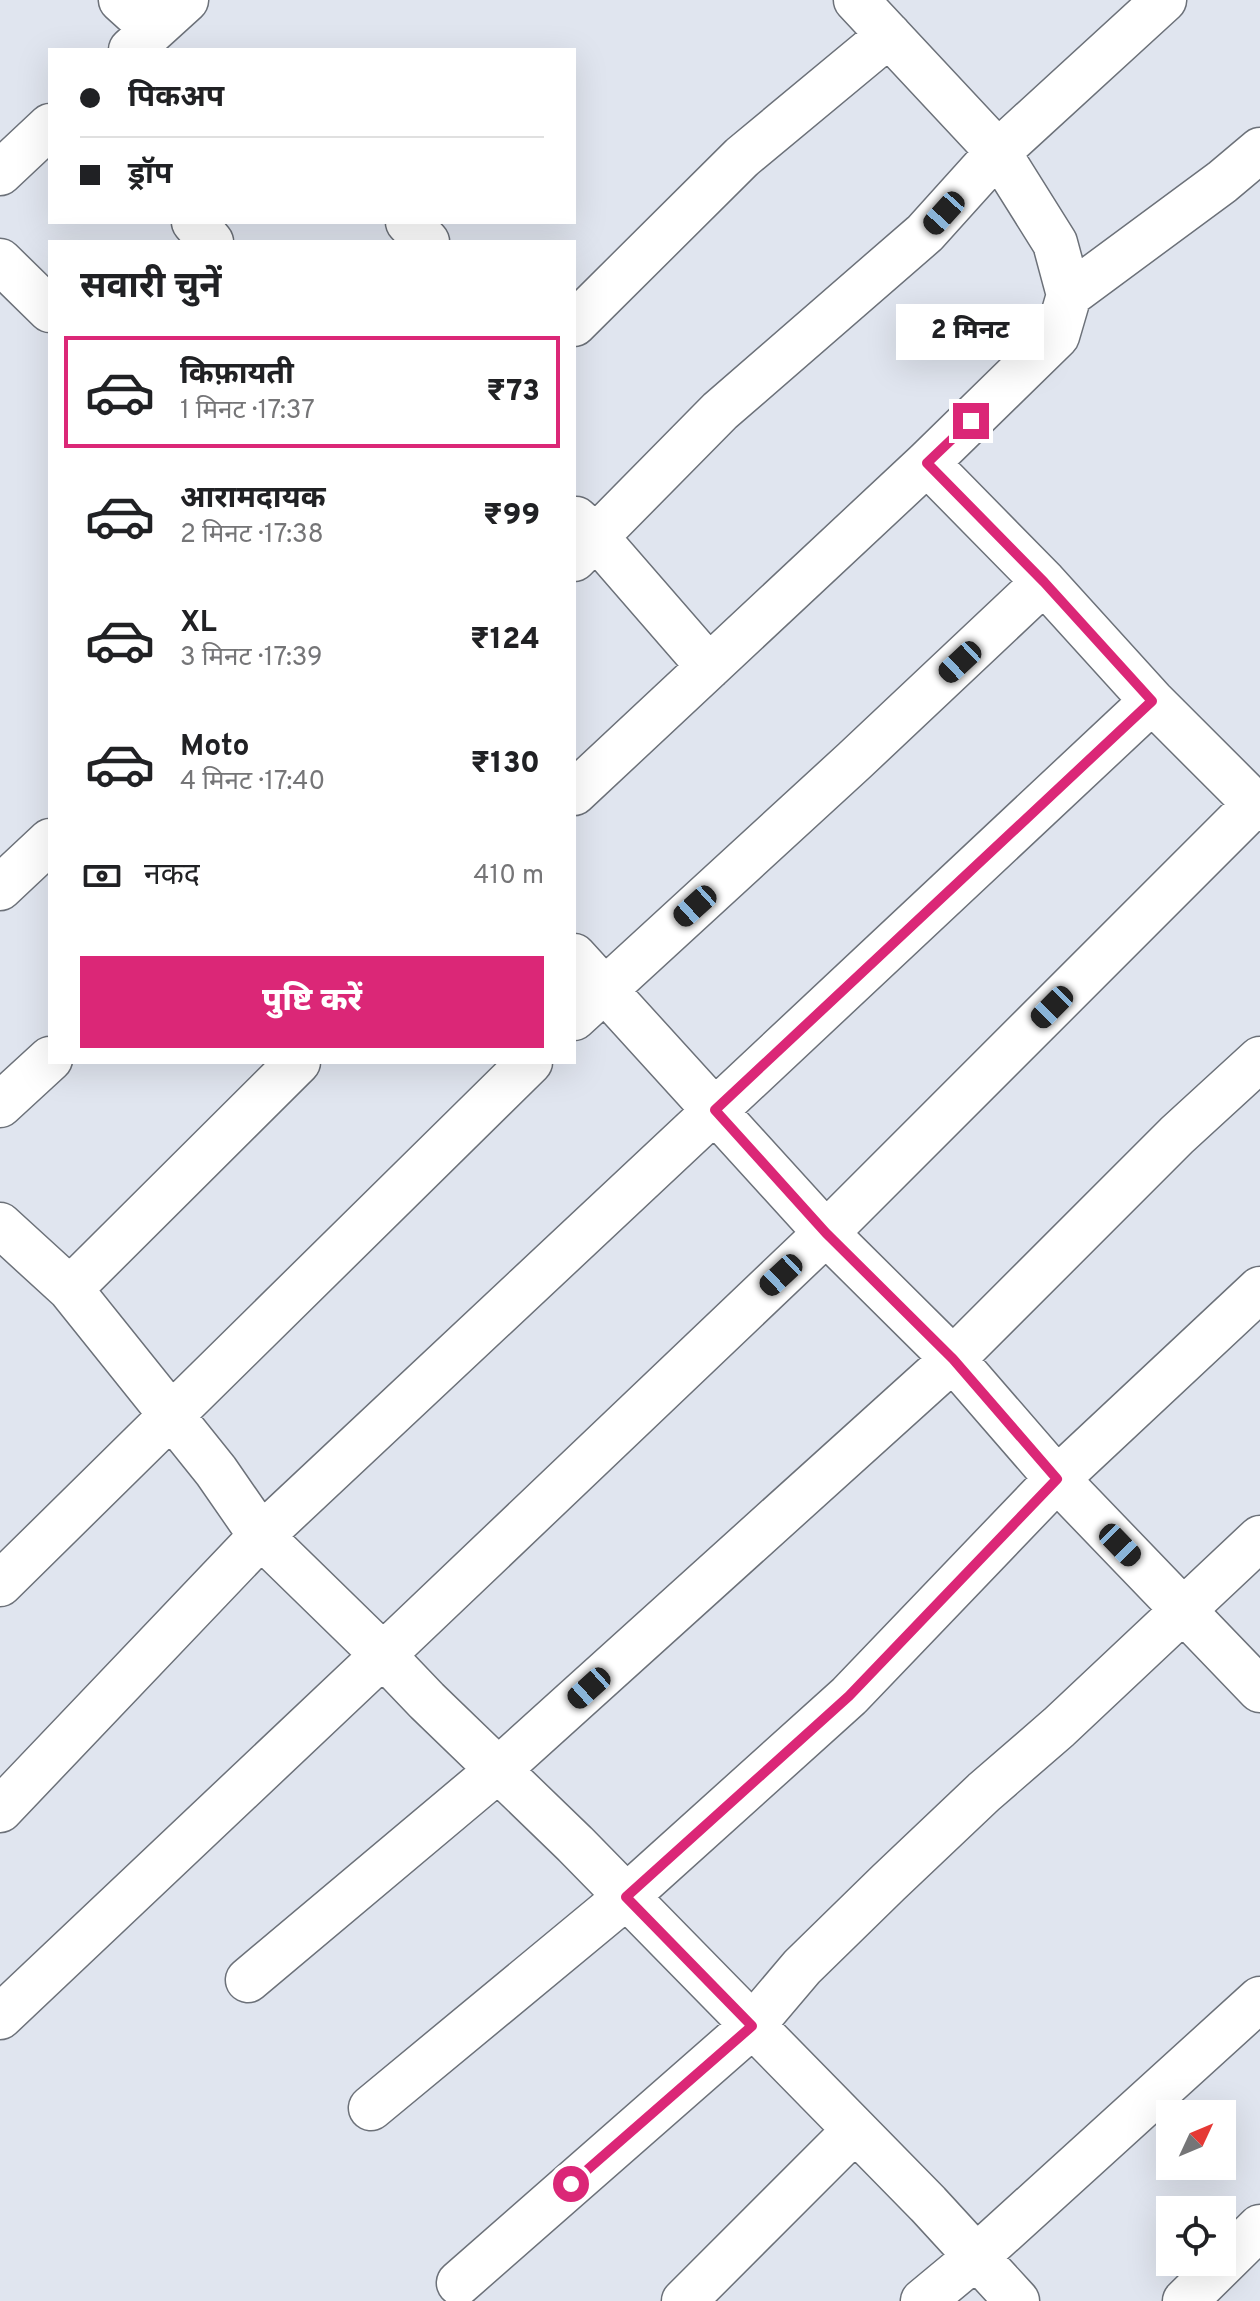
<!DOCTYPE html>
<html lang="hi">
<meta charset="utf-8">
<style>
:root{--surface:#fff;--page:#f6f6f6;--text:#202124;--muted:#757577;--line:#e0e0e0;--accent:#db2777}
body{margin:0;font-family:Overpass,"Noto Sans Devanagari",sans-serif;background:var(--page);color:var(--text);height:100vh;display:flex;flex-direction:column;font-size:30px;white-space:nowrap}
*{box-sizing:border-box;margin:0}
p{font-size:26px;color:var(--muted)}
.icon{flex:none;width:44px;height:44px;fill:none;stroke:currentColor;stroke-width:2;stroke-linecap:round;stroke-linejoin:round}
.map{position:relative;flex:1;overflow:hidden}
.details{position:absolute;left:48px;top:240px;width:528px;height:824px;display:flex;flex-direction:column;background:var(--surface);border-radius:0px;box-shadow:0 8px 32px #0002}
.details>*{flex:none}
.banner{position:absolute;left:48px;top:48px;width:528px;height:176px;border-radius:0px;box-shadow:0 8px 32px #0002;display:grid;align-content:center;height:176px;padding:0 32px;background:var(--surface)}
.needle{width:52px;rotate:46deg}
.controls{position:absolute;left:1156px;top:2100px;display:grid;gap:16px}
.controls a{display:grid;place-items:center;width:80px;height:80px;border-radius:0px;background:var(--surface);box-shadow:0 8px 32px #0002;font-size:40px}
.end{position:absolute;width:36px;height:36px;margin:-18px;border:10px solid #db2777;background:#fff;box-shadow:0 0 0 4px #fff}
.from{border-radius:50%}
.bubble{position:absolute;height:56px;border-radius:0px;background:var(--surface);box-shadow:0 8px 32px #0002;font-size:26px;font-weight:800;line-height:56px;text-align:center}
.car{position:absolute;width:24px;height:48px;margin:-24px -12px;border-radius:10px;box-shadow:0 0 6px 2px #0007;background:linear-gradient(#222 24%,#8ab4d8 0 40%,#222 0 76%,#8ab4d8 0 86%,#222 0)}
.banner b{display:flex;align-items:center;gap:28px;height:76px;font-size:30px}
.banner b+b{border-top:2px solid var(--line)}
.banner i{width:20px;height:20px;background:var(--text)}
ul{padding:0;list-style:none}
li{display:flex;align-items:center;gap:24px;height:112px;margin:0 16px 12px;padding:0 16px;border:4px solid transparent;border-radius:0px}
li div{flex:1}
li b{display:block;font-size:30px}
li em{font-style:normal;font-weight:800}
li.current{border-color:var(--accent)}
li>.icon{width:72px;height:72px;stroke-width:1.5}
h2{padding:0 32px;font-size:36px;line-height:96px}
.pay{display:flex;align-items:center;gap:20px;height:88px;padding:0 32px;font-size:30px}
.pay p{margin-inline-start:auto}
.primary-button{display:flex;gap:16px;margin-top:auto;padding:16px 32px}
.primary-button a{flex:1;height:92px;border-radius:0px;background:var(--accent);color:#fff;font-size:32px;font-weight:800;line-height:92px;text-align:center}
.map>svg:first-child{display:block}
.lines{fill:none;stroke-linecap:round;stroke-linejoin:round}
.minor-casing{stroke:#6c7179;stroke-width:47}
.minor{stroke:#fff;stroke-width:44}
.route{stroke:#db2777;stroke-width:10}
</style>
<div class="map">
<svg width="1260" height="2301" viewBox="0 0 1260 2301">
<rect width="100%" height="100%" fill="#e0e5ef"/>
<g class="lines">
<!-- minor casing -->
<g class="minor-casing">
<path id="minor" d="M121,0l32,29
M131,50l55,-50
M0,173l50,-47
M194,222l17,20
M408,222l19,20
M0,261l50,49
M1069,295l153,-113 38,-32
M574,324l168,-167 147,-122
M927,463l117,119 108,119 108,108
M576,519l20,18 113,130
M574,559l146,-148 205,-178 73,-81 166,-152
M574,793l353,-330 130,-127 12,-41 -14,-52 -57,-91 -142,-152
M0,888l50,-47
M574,956l252,277 127,126 104,120 203,211
M574,1018l280,-257 190,-179
M0,1105l50,-46
M0,1225l70,64 146,182 45,65 122,119 44,46 148,143 353,360 89,97
M70,1289l228,-227
M0,1584l530,-522
M0,1810l261,-274 891,-835
M248,1980l250,-210 455,-411 224,-224 83,-76
M0,2017l383,-362 443,-422 429,-429
M371,2108l255,-211 223,-201 208,-217 203,-190
M459,2283l293,-257 50,-59 86,-84 96,-91 75,-65 201,-189
M684,2301l171,-171
M923,2301l53,-44 284,-258
M1185,2301l75,-74"/>
</g>
<!-- minor -->
<use href="#minor" class="minor"/>
</g>
<g class="lines">
<!-- route -->
<path class="route" d="M571,2184l181,-158 -126,-129 223,-201 208,-217 -104,-120 -127,-126 -111,-123 437,-409 -108,-119 -117,-119 44,-42"/>
</g>
</svg>
<div class="controls">
<a><svg class="needle" viewBox="-14 -14 28 28"><path d="M0-13l5 13h-10z" fill="#e53935"/><path d="M0 13l5-13h-10z" fill="#757577"/></svg></a>
<a><svg class="icon" aria-label="locate" viewBox="0 0 24 24"><circle cx="12" cy="12" r="6"/><path d="M12 2v4M12 18v4M2 12h4M18 12h4"/></svg></a>
</div>
<i class="end from" style="left:571px;top:2184px"></i>
<i class="end" style="left:971px;top:421px"></i>
<div class="bubble" style="left:896px;top:304px;width:148px">2 मिनट</div>
<i class="car" style="left:944px;top:213px;rotate:222deg"></i>
<i class="car" style="left:960px;top:662px;rotate:227deg"></i>
<i class="car" style="left:695px;top:906px;rotate:228deg"></i>
<i class="car" style="left:1052px;top:1007px;rotate:225deg"></i>
<i class="car" style="left:781px;top:1275px;rotate:227deg"></i>
<i class="car" style="left:1120px;top:1545px;rotate:136deg"></i>
<i class="car" style="left:589px;top:1688px;rotate:228deg"></i>
<div class="banner">
<b><i class="from"></i>पिकअप</b>
<b><i></i>ड्रॉप</b>
</div>
<section class="details">
<h2>सवारी चुनें</h2>
<ul>
<li class="current"><svg class="icon" aria-label="car" viewBox="0 0 24 24"><path d="M5 17H2v-5l4-1 3-4h7l3 4 3 1v5h-3M9 17h6M6 11h13"/><circle cx="7" cy="17" r="2"/><circle cx="17" cy="17" r="2"/></svg><div><b>किफ़ायती</b><p>1 मिनट · 17:37</p></div><em>₹73</em></li>
<li><svg class="icon" aria-label="car" viewBox="0 0 24 24"><path d="M5 17H2v-5l4-1 3-4h7l3 4 3 1v5h-3M9 17h6M6 11h13"/><circle cx="7" cy="17" r="2"/><circle cx="17" cy="17" r="2"/></svg><div><b>आरामदायक</b><p>2 मिनट · 17:38</p></div><em>₹99</em></li>
<li><svg class="icon" aria-label="car" viewBox="0 0 24 24"><path d="M5 17H2v-5l4-1 3-4h7l3 4 3 1v5h-3M9 17h6M6 11h13"/><circle cx="7" cy="17" r="2"/><circle cx="17" cy="17" r="2"/></svg><div><b>XL</b><p>3 मिनट · 17:39</p></div><em>₹124</em></li>
<li><svg class="icon" aria-label="car" viewBox="0 0 24 24"><path d="M5 17H2v-5l4-1 3-4h7l3 4 3 1v5h-3M9 17h6M6 11h13"/><circle cx="7" cy="17" r="2"/><circle cx="17" cy="17" r="2"/></svg><div><b>Moto</b><p>4 मिनट · 17:40</p></div><em>₹130</em></li>
</ul>
<div class="pay"><svg class="icon" aria-label="cash" viewBox="0 0 24 24"><path d="M3 7h18v10H3z"/><circle cx="12" cy="12" r="2"/></svg>नकद<p>410 m</p></div>
<div class="primary-button"><a>पुष्टि करें</a></div>
</section>
</div>
